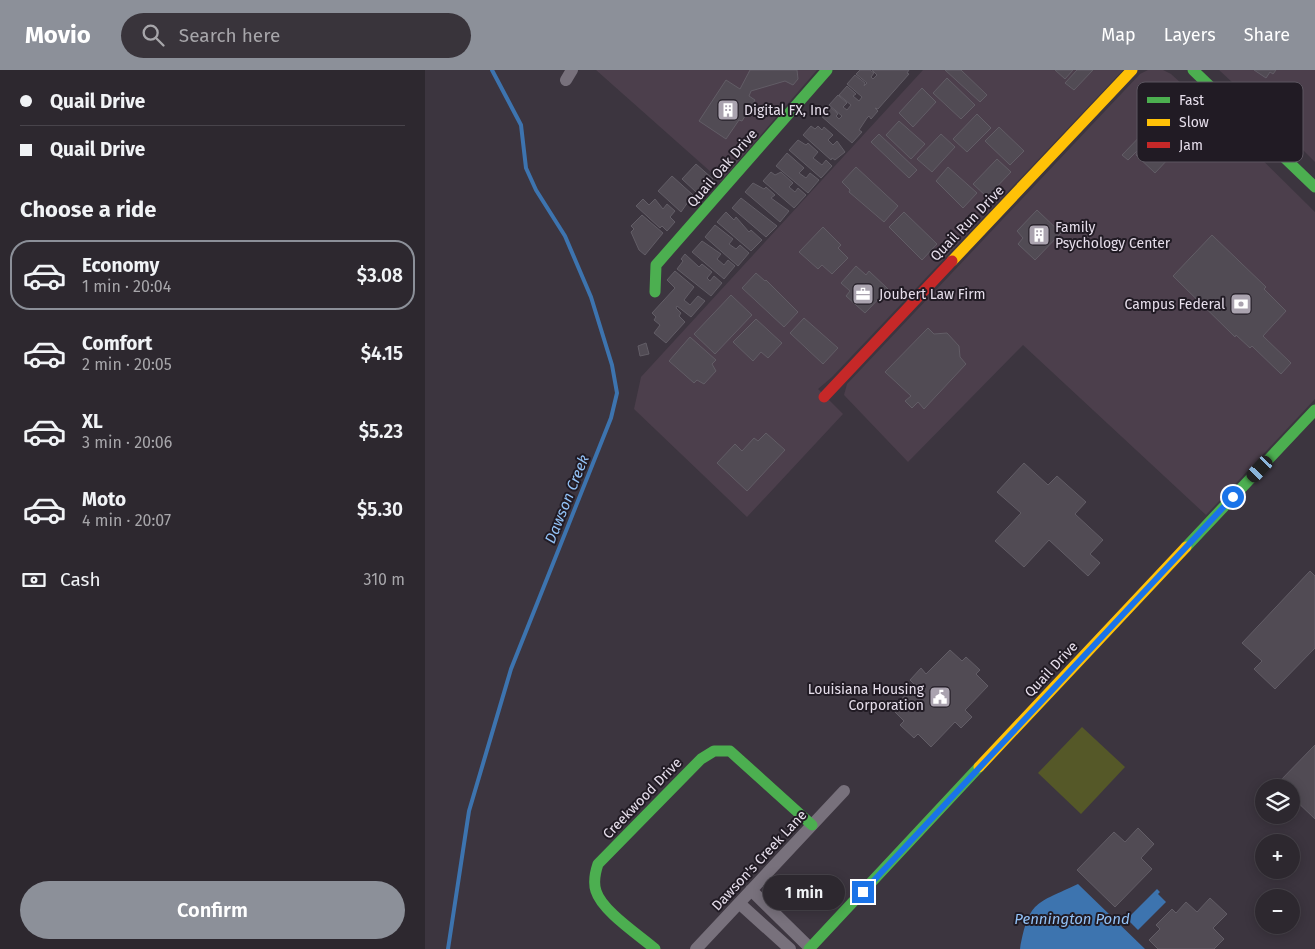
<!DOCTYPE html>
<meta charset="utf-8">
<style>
:root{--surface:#2d282f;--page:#39343b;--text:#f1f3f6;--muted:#a7a6aa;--line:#48444b;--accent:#8c9099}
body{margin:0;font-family:"Fira Sans",sans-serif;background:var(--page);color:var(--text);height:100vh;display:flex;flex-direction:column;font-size:19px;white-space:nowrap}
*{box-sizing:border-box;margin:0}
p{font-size:16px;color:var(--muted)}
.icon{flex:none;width:28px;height:28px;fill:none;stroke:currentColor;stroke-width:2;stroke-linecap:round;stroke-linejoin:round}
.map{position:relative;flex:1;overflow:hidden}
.drawer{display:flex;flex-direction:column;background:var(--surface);width:425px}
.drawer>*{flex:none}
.banner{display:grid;align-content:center;height:110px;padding:0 20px;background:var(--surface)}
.tools{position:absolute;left:830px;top:709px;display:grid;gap:10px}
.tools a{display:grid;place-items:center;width:45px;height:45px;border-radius:50%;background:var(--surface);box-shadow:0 2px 12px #0003,0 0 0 1px var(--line);font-size:25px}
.end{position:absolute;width:22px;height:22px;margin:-11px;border:6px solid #1a73e8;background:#fff;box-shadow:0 0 0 2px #fff}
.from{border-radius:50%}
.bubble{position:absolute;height:35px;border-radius:18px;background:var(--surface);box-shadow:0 2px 12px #0003,0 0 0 1px var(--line);font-size:16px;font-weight:600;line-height:35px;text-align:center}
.car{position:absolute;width:15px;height:30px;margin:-15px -8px;border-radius:6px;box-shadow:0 0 4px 1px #0007;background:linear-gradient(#222 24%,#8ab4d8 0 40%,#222 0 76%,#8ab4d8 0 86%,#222 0)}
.banner b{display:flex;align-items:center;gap:18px;height:48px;font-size:19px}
.banner b+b{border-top:1px solid var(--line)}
.banner i{width:12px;height:12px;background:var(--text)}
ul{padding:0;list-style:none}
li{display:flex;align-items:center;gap:15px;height:70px;margin:0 10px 8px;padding:0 10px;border:2px solid transparent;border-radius:20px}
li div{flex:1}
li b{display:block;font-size:19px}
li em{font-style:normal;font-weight:600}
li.selected{border-color:var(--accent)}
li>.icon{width:45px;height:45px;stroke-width:1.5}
h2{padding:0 20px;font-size:22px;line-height:60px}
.pay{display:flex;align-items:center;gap:12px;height:55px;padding:0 20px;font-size:19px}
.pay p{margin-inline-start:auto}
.button{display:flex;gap:10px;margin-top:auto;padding:10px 20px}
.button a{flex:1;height:58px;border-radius:30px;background:var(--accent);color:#fff;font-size:20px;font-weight:600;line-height:58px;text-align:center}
header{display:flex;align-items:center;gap:30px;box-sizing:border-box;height:70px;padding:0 25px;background:var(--accent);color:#fff}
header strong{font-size:24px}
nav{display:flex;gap:28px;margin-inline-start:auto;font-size:18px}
.search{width:350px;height:45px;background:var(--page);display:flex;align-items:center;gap:12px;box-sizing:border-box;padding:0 18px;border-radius:28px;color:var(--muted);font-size:19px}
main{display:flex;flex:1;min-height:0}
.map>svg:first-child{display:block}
.commercial{fill:#4c3f4c}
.green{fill:#555828}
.water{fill:#3d74af}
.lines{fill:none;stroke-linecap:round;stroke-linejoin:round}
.stream{stroke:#3d74af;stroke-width:4}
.building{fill:#514b54;stroke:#625d66}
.street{stroke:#78717c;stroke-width:12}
.fast{stroke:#4caf50;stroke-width:11}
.slow{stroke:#ffc107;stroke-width:11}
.jam{stroke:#c62828;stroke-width:11}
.route{stroke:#1a73e8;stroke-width:6}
.labels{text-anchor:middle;stroke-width:4;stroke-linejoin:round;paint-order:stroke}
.poi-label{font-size:14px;fill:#e6deeb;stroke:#211b24;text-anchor:start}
.street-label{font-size:14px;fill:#e6deeb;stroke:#211b24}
.water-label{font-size:15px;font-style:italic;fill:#93c2f6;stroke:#211b24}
.key{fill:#211b24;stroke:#5c5660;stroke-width:1}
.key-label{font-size:14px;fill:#e6deeb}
</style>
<header>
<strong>Movio</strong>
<div class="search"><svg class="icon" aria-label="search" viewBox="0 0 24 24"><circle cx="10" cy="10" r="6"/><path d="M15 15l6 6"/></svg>Search here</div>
<nav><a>Map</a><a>Layers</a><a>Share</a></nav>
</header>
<main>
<section class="drawer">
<div class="banner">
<b><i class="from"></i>Quail Drive</b>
<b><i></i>Quail Drive</b>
</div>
<h2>Choose a ride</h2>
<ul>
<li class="selected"><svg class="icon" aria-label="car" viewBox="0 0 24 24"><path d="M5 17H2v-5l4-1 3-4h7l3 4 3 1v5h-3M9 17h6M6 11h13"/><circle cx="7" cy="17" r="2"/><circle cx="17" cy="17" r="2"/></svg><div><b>Economy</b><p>1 min · 20:04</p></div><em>$3.08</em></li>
<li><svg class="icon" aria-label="car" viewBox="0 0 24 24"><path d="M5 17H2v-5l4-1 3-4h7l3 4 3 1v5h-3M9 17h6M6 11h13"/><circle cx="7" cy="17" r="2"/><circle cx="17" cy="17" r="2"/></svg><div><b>Comfort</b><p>2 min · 20:05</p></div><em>$4.15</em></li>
<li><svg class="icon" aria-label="car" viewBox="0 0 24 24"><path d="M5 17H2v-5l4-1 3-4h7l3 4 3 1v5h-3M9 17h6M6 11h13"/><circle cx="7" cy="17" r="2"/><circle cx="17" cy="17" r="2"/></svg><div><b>XL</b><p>3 min · 20:06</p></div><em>$5.23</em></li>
<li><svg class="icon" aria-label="car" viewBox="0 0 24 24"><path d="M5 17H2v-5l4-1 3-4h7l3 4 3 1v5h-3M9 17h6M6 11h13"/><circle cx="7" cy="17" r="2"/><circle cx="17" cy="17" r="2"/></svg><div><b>Moto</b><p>4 min · 20:07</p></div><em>$5.30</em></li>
</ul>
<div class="pay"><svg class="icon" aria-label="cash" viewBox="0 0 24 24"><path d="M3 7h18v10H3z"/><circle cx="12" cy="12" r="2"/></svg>Cash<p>310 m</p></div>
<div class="button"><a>Confirm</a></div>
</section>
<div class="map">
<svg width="890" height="879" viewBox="0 0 890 879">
<rect width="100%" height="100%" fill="#3c353f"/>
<!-- commercial -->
<path class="commercial" d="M171,0h221l-96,111z
M498,0h200l-291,307 -14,12 25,25 -96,103 -113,-108 7,-32z
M723,0h15l8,4 54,49 90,89v187l-109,116 -183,-170 -115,117 -64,-67 3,-11 293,-310z
M794,0h96v92l-38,-38z"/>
<!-- green -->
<path class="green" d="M657,657l43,40 -44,47 -43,-41z"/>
<!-- water -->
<path class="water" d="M653,814l67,65h-125c9,-49 16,-45 58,-65z
M732,819l3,3 -2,2 8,8 -28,28 -11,-11z"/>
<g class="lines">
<!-- stream -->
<path class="stream" d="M23,879l21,-138 42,-142 100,-251 6,-25 -5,-28 -21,-68 -26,-61 -29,-46 -10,-22 -5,-43 -29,-55"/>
</g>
<!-- building -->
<path class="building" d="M325,0h47l1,9 -5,6 -8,-4 -34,10 -2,5 6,4 -13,21 -3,-1 -13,19 -27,-18 27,-41 14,9z
M435,0h10l4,3 -3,4 2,2 4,-4 -5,-5h37l-2,3 2,1 -31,35 -3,-1 3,3 -7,8 -2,-3 -2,2 -8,12 3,2 -10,11 -32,-28 8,-10 10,9 -2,2 3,3 3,-3 -13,-11 9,-10 9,8 -4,4 4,3 4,-5 -12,-10 8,-9 9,8 -3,2 6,5 3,-4 -15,-13 8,-9 10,8 -1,3 3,-3 -11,-9z
M520,0h16l26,25 -7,7z
M630,0h18l-8,9z
M652,0h16l-19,20 -9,-7z
M829,0h22l-3,4 -3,-2 -4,6z
M522,8l28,27 -14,14 -28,-26z
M497,18l14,14 -23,25 -14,-14z
M750,30l25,25 -45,48 -19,-18 2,-5 -10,10 -6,-5z
M552,44l14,14 -24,24 -14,-13z
M474,51l26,23 -14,15 -25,-24z
M386,56l4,3 3,-3 4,4 2,-3 9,8 -5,5 5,5 4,-4 8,11 -10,8 -3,-2 -1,2 -28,-25z
M574,57l25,24 -14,14 -25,-24z
M454,64l38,36 -8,8 -38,-36z
M516,64l14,13 -23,25 -15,-13z
M373,70l8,5 2,-2 10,9 -5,6 9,7 4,-5 6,6 -11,12 -32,-28z
M362,83l17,15 -5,5 7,5 4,-5 9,7 -11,13 -32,-27z
M572,89l14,13 -24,25 -14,-13z
M271,94l17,15 -16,14 -15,-14z
M431,97l42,39 -14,16 -35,-30 1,-2 -8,-8z
M523,97l29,26 -14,15 -27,-27z
M346,102l4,3 6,-3 12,11 -4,4 6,5 3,-4 8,7 -12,13 -31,-27z
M247,106l21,19 -12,17 -23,-21z
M328,113l11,6 2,-2 9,8 -4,3 18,13 -9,11 -35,-30z
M316,128l36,28 -11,11 -34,-29z
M218,129l6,6 6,-6 8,10 4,-5 8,7 -5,6 5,5 -8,9 -5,-5 -2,2 -24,-22z
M612,140l24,23 -26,27 -17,-16 5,-6 -6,-7z
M301,142l8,8 2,-3 13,15 2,-2 11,10 -11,11 -34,-29z
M479,142l33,32 -15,16 -33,-33z
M217,145l21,18 -18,22 -6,-5 -8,-18 3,-3 -3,-3z
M290,155l18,14 -4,5 7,5 4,-4 9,8 -11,13 -33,-29z
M398,157l18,18 -3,3 10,10 -16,16 -10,-9 -4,4 -19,-17z
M787,165l54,52 -2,2 22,22 -23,25 28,27 -10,11 -29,-28 -2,2 -14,-13 -1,2 -62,-61z
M277,171l19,13 -4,5 7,6 4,-5 7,6 -11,13 -32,-27z
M260,184l14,13 3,-3 10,8 -5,6 3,3 4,-5 8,7 -11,13 -34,-27 6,-8 -2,-2z
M431,196l10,9 3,-4 19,18 -23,24 -19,-17 4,-5 -9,-8z
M250,201l19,16 -10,13 6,5 8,-9 7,5 -14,16 -14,-11 -1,2 5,5 -2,3 6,6 -19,21 -12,-10 6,-8 -6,-5 2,-3 -4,-4 23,-25 -8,-8z
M331,203l9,8 1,-1 32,32 -14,15 -42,-39z
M306,225l21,20 -37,39 -21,-20z
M379,248l34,30 -15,16 -33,-31z
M331,249l26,24 -14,15 -7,-6 -8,9 -20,-19z
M503,258l6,6 13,-1 12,13 1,11 6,7 -42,45 -6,-7 -6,6 -7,-7 6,-5 -26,-24z
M265,267l26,23 -4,4 4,7 -12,13 -7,-4 -3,3 -25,-22z
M221,273l3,11 -9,2 -2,-10z
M341,363l19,17 -38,41 -30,-28 18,-19 7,7 12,-13 4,3z
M599,393l24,22 9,-9 29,26 -11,12 28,26 -13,14 10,9 -12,13 -39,-36 -25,27 -29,-26 26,-28 -24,-21z
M885,501l5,5v72l-40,41 -21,-20 8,-8 -20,-18z
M525,580l12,11 4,-4 14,13 -4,4 12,12 -23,24 7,7 -11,11 -6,-6 -24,25 -13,-13 -4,4 -14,-13 4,-4 -12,-12 23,-24 -5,-5 11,-12 5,6z
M890,675v74l-24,-23v-8h-8l-5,-5z
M713,758l16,16 -13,14 11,11 -37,38 -38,-37 37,-38 11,10z
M785,828l17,16 -14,14 11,11 -10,10h-56l-9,-9 11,-11 -4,-4 16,-16 4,4 10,-11 11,10z"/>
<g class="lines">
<!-- street -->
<path class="street" d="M141,10l6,-10
M326,820l59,58
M314,833l51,46
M271,879l148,-158"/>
<!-- fast -->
<path class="fast" d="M768,0l122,117
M230,222l1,-27 171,-195
M761,477l129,-137
M230,879c-16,-14 -53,-38 -59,-58 -3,-9 -1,-18 2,-27l103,-105 13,-8h16l82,74
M384,879l170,-182"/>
<!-- slow -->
<path class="slow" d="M527,191l180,-191
M554,697l207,-220"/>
<!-- jam -->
<path class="jam" d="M399,327l128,-136"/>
</g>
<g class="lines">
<!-- route -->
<path class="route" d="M438,822l370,-395"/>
</g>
<!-- icons -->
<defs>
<g id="building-square" transform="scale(1.125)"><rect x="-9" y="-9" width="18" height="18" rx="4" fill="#aaa3af" stroke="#211b24"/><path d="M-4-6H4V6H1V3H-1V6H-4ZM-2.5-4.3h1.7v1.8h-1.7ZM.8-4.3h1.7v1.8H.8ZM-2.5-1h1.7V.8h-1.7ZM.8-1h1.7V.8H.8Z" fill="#fff"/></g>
<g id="office-square" transform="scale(1.125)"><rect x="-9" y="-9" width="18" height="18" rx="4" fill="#aaa3af" stroke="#211b24"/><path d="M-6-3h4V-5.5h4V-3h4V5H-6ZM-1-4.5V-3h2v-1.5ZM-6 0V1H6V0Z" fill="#fff"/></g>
<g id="bank-square" transform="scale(1.125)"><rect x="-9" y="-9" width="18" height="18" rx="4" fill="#aaa3af" stroke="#211b24"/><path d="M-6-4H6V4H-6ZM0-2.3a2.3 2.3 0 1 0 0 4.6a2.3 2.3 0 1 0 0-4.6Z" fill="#fff"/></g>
<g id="civic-square" transform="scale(1.125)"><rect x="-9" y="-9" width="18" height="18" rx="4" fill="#aaa3af" stroke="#211b24"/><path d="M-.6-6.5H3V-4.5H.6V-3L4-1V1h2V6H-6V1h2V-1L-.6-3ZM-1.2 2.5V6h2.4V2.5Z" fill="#fff"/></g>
</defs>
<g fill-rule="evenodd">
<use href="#building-square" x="303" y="40"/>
<use href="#building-square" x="614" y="165"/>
<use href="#office-square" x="438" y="224"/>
<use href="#bank-square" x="816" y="234"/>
<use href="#civic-square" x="515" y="627"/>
</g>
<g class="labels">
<!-- poi labels -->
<g class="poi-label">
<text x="319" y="45">Digital FX, Inc</text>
<text x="630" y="162">Family<tspan x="630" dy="16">Psychology Center</tspan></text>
<text x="454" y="229">Joubert Law Firm</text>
<text x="800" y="239" text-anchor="end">Campus Federal</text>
<text x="499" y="624" text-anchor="end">Louisiana Housing<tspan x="499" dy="16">Corporation</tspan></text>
</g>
<!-- street labels -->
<g class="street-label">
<text transform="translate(297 98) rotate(-49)" y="5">Quail Oak Drive</text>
<text transform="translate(542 153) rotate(-46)" y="5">Quail Run Drive</text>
<text transform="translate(626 599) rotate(-47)" y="5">Quail Drive</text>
<text transform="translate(217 728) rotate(-46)" y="5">Creekwood Drive</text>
<text transform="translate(334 790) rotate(-47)" y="5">Dawson's Creek Lane</text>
</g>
<!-- water labels -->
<g class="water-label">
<text transform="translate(142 429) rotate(-68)" y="5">Dawson Creek</text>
<text x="647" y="854">Pennington Pond</text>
</g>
</g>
<!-- legend -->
<rect x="712" y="12" width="166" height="80" rx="8" class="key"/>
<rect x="722" y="27" width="23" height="6" fill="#4caf50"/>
<rect x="722" y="49" width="23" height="7" fill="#ffc107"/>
<rect x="722" y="72" width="23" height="6" fill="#c62828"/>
<g class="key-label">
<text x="754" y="35">Fast</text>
<text x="754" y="57">Slow</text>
<text x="754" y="80">Jam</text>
</g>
</svg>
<div class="tools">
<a><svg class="icon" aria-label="layers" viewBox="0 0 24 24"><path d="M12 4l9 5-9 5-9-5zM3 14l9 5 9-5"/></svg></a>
<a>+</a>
<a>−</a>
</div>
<i class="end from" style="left:808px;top:427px"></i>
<i class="end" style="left:438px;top:822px"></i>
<div class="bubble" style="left:338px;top:805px;width:82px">1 min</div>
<i class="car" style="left:835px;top:399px;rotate:223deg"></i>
</div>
</main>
